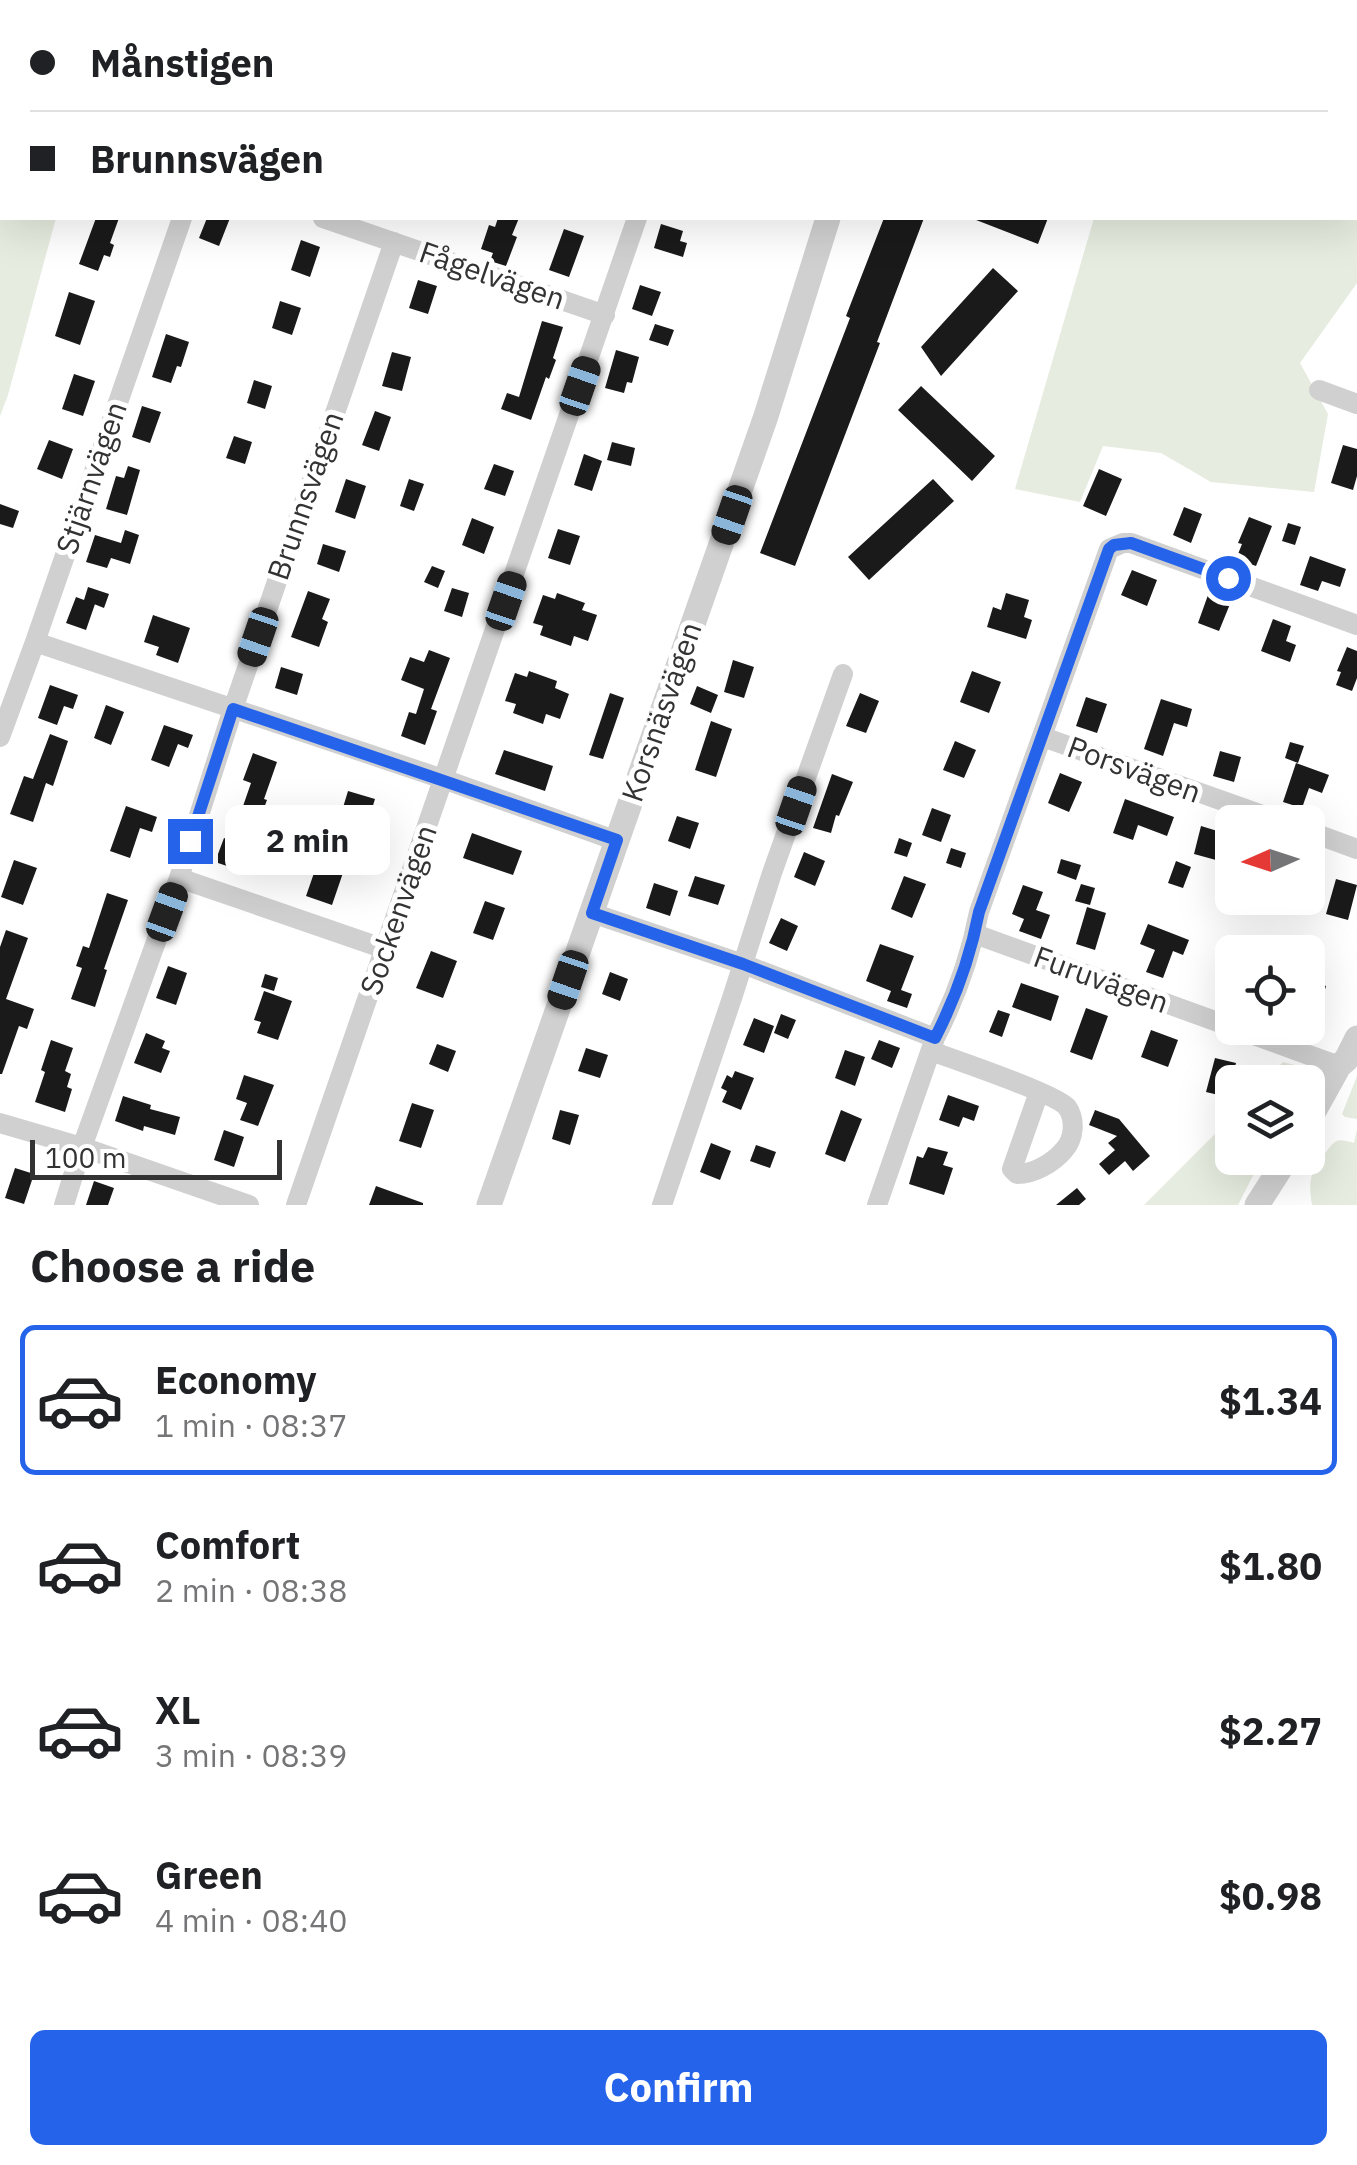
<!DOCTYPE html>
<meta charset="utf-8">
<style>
:root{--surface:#fff;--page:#f6f6f6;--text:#202124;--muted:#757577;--line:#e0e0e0;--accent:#2563eb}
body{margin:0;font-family:"IBM Plex Sans",sans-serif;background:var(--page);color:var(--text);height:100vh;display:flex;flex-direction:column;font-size:38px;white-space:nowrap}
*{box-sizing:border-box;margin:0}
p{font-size:32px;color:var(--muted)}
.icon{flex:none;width:55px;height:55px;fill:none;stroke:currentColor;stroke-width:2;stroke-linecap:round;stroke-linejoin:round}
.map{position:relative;height:1205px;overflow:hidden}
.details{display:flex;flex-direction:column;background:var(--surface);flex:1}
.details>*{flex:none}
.hud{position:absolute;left:0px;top:0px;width:1358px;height:220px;box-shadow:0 10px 40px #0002;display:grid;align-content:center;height:220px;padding:0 30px;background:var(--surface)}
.needle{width:65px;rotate:267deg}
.tools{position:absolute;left:1215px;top:805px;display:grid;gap:20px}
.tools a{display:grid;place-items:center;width:110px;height:110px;border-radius:15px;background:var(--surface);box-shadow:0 10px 40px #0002;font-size:50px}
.scale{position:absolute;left:30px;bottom:25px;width:252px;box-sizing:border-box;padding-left:10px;border:5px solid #333;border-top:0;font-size:28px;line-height:35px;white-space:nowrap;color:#333;-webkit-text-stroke:8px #fff;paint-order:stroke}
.end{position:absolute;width:45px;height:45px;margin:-22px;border:12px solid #2563eb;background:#fff;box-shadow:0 0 0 5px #fff}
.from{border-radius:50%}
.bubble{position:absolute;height:70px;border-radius:15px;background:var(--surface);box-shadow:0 10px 40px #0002;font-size:32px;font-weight:700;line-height:70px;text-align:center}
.car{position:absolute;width:30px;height:60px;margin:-30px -15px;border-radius:12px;box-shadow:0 0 8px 2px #0007;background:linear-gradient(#222 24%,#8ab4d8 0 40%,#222 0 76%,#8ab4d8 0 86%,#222 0)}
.hud b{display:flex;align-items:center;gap:35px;height:95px;font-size:38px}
.hud b+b{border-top:2px solid var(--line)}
.hud i{width:25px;height:25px;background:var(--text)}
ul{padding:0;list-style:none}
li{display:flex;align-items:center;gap:30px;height:150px;margin:0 20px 15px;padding:0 10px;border:5px solid transparent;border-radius:15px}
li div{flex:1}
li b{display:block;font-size:38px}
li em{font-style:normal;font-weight:700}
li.selected{border-color:var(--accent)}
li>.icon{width:90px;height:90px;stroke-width:1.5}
h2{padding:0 30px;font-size:45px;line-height:120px}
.button{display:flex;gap:20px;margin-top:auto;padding:20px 30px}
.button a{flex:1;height:115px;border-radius:15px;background:var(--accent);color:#fff;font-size:40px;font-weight:700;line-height:115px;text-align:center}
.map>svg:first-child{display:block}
.green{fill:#e6ecdf}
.building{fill:#1a1a1a}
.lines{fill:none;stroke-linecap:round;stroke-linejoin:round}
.minor{stroke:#d0d0d0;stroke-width:20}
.tertiary{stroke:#d0d0d0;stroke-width:25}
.route{stroke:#2563eb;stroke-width:12}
.labels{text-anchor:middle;stroke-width:10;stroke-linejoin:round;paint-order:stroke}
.street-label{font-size:30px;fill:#333;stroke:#fff}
</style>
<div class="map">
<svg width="1357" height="1205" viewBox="0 0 1357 1205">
<rect width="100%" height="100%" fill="#fff"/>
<!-- green -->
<path class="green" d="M0,0h116l-1,2h-113v216h54l-48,177 -8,21z
M1355,102h2v181l-57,80 28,51 -14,78 -103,-10 -50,-29 -58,-7 -23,56 -65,-13 79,-271h261z
M1283,1062l27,7 -7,13h-40z
M1357,1076v43l-12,-2 -3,-3z
M1232,1117v41h30l-24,47h-94z
M1357,1130v75h-45c-4,-24 -2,-34 14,-53 10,-13 11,-14 28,-9z"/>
<!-- building -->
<path class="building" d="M96,218h23l-9,25 4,2 -4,12 -6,-2 -6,16 -19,-7z
M207,218h23l-11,28 -20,-8z
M498,218h21l-7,17 5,2 -11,29 -16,-5 3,-8 -12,-4 8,-24 6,2z
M884,218h40l-47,124 3,1 -85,223 -35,-13 90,-235 -4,-2z
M971,218h77l-10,26z
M661,224l22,7 -3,10 7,2 -4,14 -29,-9z
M564,229l20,7 -15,41 -20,-7z
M301,240l19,7 -10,30 -19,-7z
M993,268l25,23 -77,85 -20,-29z
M418,280l19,6 -9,28 -19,-6z
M640,285l21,7 -9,24 -20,-7z
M69,292l26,9 -15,44 -25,-9z
M280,301l21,7 -9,27 -20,-7z
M542,321l21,6 -10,31 3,2 -7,19 -3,-2 -15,43 -30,-11 6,-16 12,4z
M655,324l19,6 -6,16 -19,-6z
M166,334l23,8 -8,25 -4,-1 -6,17 -19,-6z
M616,350l23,7 -7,26 -5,-1 -3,11 -19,-5z
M392,352l19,5 -9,34 -20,-5z
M74,374l21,7 -12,35 -21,-7z
M254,380l18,6 -7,23 -18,-6z
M921,386l74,70 -23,25 -74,-71z
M142,406l19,6 -11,31 -18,-6z
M375,411l16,6 -12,34 -17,-6z
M234,436l18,6 -7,22 -19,-6z
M49,440l24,9 -11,30 -25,-10z
M612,442l23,6 -4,18 -24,-6z
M1343,445l14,4v27l-4,14 -22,-7z
M584,454l18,7 -10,30 -18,-6z
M494,464l20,7 -9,25 -21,-7z
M128,466l12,4 -13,45 -21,-6 10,-33 8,2z
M1099,469l23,10 -16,37 -23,-10z
M346,479l20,7 -11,33 -20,-7z
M409,479l15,5 -10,27 -14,-5z
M933,479l21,22 -85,79 -21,-23z
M0,504l19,7 -6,17 -13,-4z
M1184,507l18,7 -11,29 -18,-8z
M1249,517l23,9 -16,40 -20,-7 6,-15 -4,-1z
M472,518l22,9 -10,27 -22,-9z
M1288,523l13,4 -6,18 -13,-4z
M558,529l22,7 -10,29 -22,-7z
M125,530l14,5 -9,29 -19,-6 -4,10 -21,-6 9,-27 26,8z
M323,544l23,7 -7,21 -22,-8z
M1310,556l36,13 -6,18 -18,-6 -4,10 -18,-6z
M432,566l13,5 -7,17 -14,-6z
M1132,570l25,10 -10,26 -26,-11z
M88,587l21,7 -5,14 -20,-8z
M452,588l17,5 -7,24 -18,-6z
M308,591l22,8 -8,20 6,3 -9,25 -28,-10z
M557,593l28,10 -3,7 15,5 -9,26 -14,-5 -3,10 -31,-11 3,-9 -10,-3 10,-28 12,4z
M1006,593l23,7 -5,17 8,3 -6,19 -39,-12 6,-20 8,3z
M1208,595l22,9 -11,27 -21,-8z
M76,597l19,7 -9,26 -20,-7z
M153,615l37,13 -12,35 -22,-8 3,-8 -15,-5z
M1273,619l18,7 -5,15 10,4 -6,17 -29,-11z
M1347,647l10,4v27l-5,13 -16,-6 5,-13 -4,-1z
M429,650l21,8 -19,51 6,2 -12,34 -24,-9 8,-24 7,2 8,-25 -23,-9 9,-23 14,5z
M733,660l21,7 -10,31 -20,-6z
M281,667l22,7 -6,21 -22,-7z
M529,671l28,10 -2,7 14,6 -9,25 -14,-5 -3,10 -30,-11 3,-9 -11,-3 10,-28 12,4z
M972,671l29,11 -12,31 -29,-11z
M50,685l28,10 -5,14 -9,-3 -7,19 -19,-7z
M697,686l21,9 -7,18 -21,-9z
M610,693l14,5 -21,61 -14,-4z
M860,693l19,8 -13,32 -20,-7z
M1086,697l21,7 -10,29 -21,-7z
M1161,699l31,10 -5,18 -13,-4 -11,33 -19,-7z
M106,705l18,7 -13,33 -17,-7z
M711,721l21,8 -16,48 -21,-7z
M164,725l29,10 -5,13 -10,-4 -9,23 -18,-7z
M50,734l18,7 -15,45 -7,-3 -13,39 -23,-8 14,-38 9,3z
M955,741l21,9 -12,28 -21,-8z
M1290,742l14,4 -6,17 -13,-5z
M504,750l49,16 -8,25 -50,-17z
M1220,751l21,6 -7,25 -21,-6z
M253,753l24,9 -13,37 3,1 -6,16 -19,-7 9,-26 -8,-3z
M1296,763l33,12 -7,18 -13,-5 -7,20 -19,-6z
M1060,773l22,9 -13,30 -21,-9z
M832,774l21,8 -14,34 -3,-1 -5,18 -18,-5z
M348,791l27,8 -4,13 -10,-3 -4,10 -16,-5z
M1125,799l49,18 -7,19 -29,-11 -5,15 -20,-7z
M126,806l31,11 -5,15 -12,-4 -10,30 -20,-7z
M932,808l19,7 -10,27 -19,-7z
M677,816l22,7 -9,26 -22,-8z
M1201,826l23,7 -8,27 -22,-6z
M472,833l50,18 -9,24 -50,-17z
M224,838l17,6 -8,24 -18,-6z
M899,838l13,5 -5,14 -13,-4z
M951,848l15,5 -5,15 -15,-5z
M310,852l36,12 -14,41 -26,-9 8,-23 -10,-3z
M804,852l21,9 -10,25 -21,-9z
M1061,859l20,6 -5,15 -19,-7z
M14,860l23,8 -14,37 -22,-8z
M1176,861l15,6 -8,21 -15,-5z
M695,876l30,9 -7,20 -30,-9z
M904,876l22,8 -14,34 -21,-9z
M1336,879l21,6 -9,35 -22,-6z
M654,883l24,8 -8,25 -24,-8z
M1081,884l14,4 -5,17 -15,-4z
M1023,885l20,7 -7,18 14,5 -9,24 -22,-8 5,-12 -12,-5z
M107,893l21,7 -24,69 3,1 -12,37 -24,-8 11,-31 -6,-2 7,-20 6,2z
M485,901l20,7 -12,32 -20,-7z
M1087,907l19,6 -11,37 -19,-6z
M781,918l17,8 -11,25 -18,-8z
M1148,924l41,16 -6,15 -10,-4 -10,27 -17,-6 9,-22 -15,-6z
M6,930l22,8 -22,61 28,10 -7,20 -8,-3 -17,48h-2v-127z
M880,944l34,12 -13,34 11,4 -5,14 -20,-7 4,-10 -25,-10z
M431,951l26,10 -14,37 -27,-10z
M168,966l19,7 -11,32 -20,-7z
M610,972l18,7 -8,22 -18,-7z
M265,974l13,4 -4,13 -13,-4z
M1310,980l16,6 -4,14 -14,-5z
M1021,983l38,13 -8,25 -39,-14z
M264,991l28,10 -14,39 -21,-7 4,-11 -7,-2z
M1086,1008l22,8 -16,44 -22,-8z
M998,1010l12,4 -8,23 -13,-5z
M781,1014l15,6 -8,19 -14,-6z
M754,1018l20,8 -10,27 -21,-8z
M1151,1030l27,10 -10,27 -27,-10z
M146,1033l19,8 -3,7 8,3 -9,22 -27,-10z
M51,1040l22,8 -8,23 6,3 -4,13 5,2 -7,23 -30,-10 10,-30 -4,-2z
M879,1040l21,8 -8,20 -21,-9z
M437,1044l19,7 -8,21 -19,-8z
M586,1048l22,7 -8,23 -22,-7z
M845,1050l20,7 -10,29 -20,-8z
M1215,1058l21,5 -9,34 -21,-5z
M735,1071l19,7 -13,32 -19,-8 5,-11 -6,-3 6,-13 5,3z
M244,1075l30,10 -16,41 -18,-6 7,-17 -11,-4z
M948,1095l31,11 -5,15 -11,-4 -4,10 -20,-7z
M123,1096l28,9 -1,4 30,8 -5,18 -31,-9 -1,5 -28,-10z
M412,1103l22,7 -13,38 -22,-7z
M560,1110l19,5 -9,30 -18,-6z
M841,1110l21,9 -17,43 -20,-8z
M1095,1110l24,9 31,37 -17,15 -8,-10 -16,14 -10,-11 16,-14 -7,-7 9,-7 -28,-11z
M224,1130l20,7 -10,30 -20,-7z
M711,1143l20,8 -11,29 -20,-8z
M756,1145l20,7 -6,16 -20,-7z
M928,1147l20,5 -5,13 10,3 -9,27 -35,-11 8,-28 6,2z
M15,1168l19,6 -10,30 -19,-6z
M94,1181l20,7 -6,17h-22z
M376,1186l47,17v2h-54z
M1077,1188l9,11 -7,6h-23z"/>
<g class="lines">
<!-- minor -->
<path class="minor" d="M331,0l7,2
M256,2l1,-2
M711,2l1,-2
M323,218l282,97
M1319,390l38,14
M35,642l408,137 174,62
M0,737l35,-95 147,-424
M1043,737l239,85
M1308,831l49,18
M179,878l206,71
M592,913l151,51 192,74
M975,934l364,132
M931,1051c22,8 125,43 136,56 9,13 7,32 -3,43 -11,13 -30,24 -47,24l-5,-5 27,-77
M0,1123l82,24 167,58
M64,1205l18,-58 97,-269 54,-169 161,-467
M296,1205l341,-987
M662,1205l70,-207 40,-125 71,-199
M877,1205l58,-167c20,-39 36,-84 44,-126l130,-363 14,-6h8l226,82"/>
<!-- tertiary -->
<path class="tertiary" d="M888,0l1,2
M1167,0l11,2
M1346,0l11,1
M915,2l2,-2
M1308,1122l31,-56 7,-6 11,-22
M489,1205l277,-789 62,-198
M1257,1205l30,-47"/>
</g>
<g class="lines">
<!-- route -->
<path class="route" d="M190,841l43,-132 384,131 -25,73 151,51 192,74c20,-39 36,-84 44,-126l130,-363 5,-4 17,-2 97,35"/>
</g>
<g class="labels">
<!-- street labels -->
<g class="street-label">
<text transform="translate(492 276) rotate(19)" y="10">Fågelvägen</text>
<text transform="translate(92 478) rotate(-71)" y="10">Stjärnvägen</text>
<text transform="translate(306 496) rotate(-71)" y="10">Brunnsvägen</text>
<text transform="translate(662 712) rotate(-71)" y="10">Korsnäsvägen</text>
<text transform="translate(1134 770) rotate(20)" y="10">Porsvägen</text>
<text transform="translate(399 910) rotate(-71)" y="10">Sockenvägen</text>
<text transform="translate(1101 980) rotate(20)" y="10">Furuvägen</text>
</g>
</g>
</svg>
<div class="tools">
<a><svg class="needle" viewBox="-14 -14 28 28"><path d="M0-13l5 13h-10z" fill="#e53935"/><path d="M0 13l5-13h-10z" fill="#757577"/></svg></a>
<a><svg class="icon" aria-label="locate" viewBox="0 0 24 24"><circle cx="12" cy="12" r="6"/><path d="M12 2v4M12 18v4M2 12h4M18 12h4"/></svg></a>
<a><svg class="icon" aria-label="layers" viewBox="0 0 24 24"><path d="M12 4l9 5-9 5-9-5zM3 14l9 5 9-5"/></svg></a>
</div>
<div class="scale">100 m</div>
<i class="end from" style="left:1228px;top:578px"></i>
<i class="end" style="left:190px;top:841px"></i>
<div class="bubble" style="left:225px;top:805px;width:165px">2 min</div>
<i class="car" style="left:580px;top:386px;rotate:19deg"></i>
<i class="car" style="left:732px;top:515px;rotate:199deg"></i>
<i class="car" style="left:506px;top:601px;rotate:19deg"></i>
<i class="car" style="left:258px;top:637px;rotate:199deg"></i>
<i class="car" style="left:796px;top:806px;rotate:19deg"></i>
<i class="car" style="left:167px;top:912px;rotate:20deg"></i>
<i class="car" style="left:568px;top:980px;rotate:199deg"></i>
<div class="hud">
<b><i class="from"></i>Månstigen</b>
<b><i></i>Brunnsvägen</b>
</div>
</div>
<section class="details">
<h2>Choose a ride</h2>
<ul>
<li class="selected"><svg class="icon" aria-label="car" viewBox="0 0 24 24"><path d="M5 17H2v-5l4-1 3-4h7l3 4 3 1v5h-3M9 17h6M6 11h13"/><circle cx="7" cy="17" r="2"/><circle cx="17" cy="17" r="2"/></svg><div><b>Economy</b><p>1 min · 08:37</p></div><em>$1.34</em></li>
<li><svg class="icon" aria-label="car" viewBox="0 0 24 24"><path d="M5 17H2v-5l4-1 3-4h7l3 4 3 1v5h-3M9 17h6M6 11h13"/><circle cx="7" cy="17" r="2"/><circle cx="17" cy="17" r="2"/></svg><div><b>Comfort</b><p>2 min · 08:38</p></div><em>$1.80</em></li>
<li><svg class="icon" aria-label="car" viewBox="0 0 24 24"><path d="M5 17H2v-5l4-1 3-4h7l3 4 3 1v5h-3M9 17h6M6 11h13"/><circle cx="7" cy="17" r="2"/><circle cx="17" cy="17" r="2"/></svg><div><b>XL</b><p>3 min · 08:39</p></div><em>$2.27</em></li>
<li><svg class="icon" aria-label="car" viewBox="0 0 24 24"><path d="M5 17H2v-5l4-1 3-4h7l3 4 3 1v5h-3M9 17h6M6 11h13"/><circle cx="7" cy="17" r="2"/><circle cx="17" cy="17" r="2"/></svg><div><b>Green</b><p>4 min · 08:40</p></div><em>$0.98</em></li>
</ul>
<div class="button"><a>Confirm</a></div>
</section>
